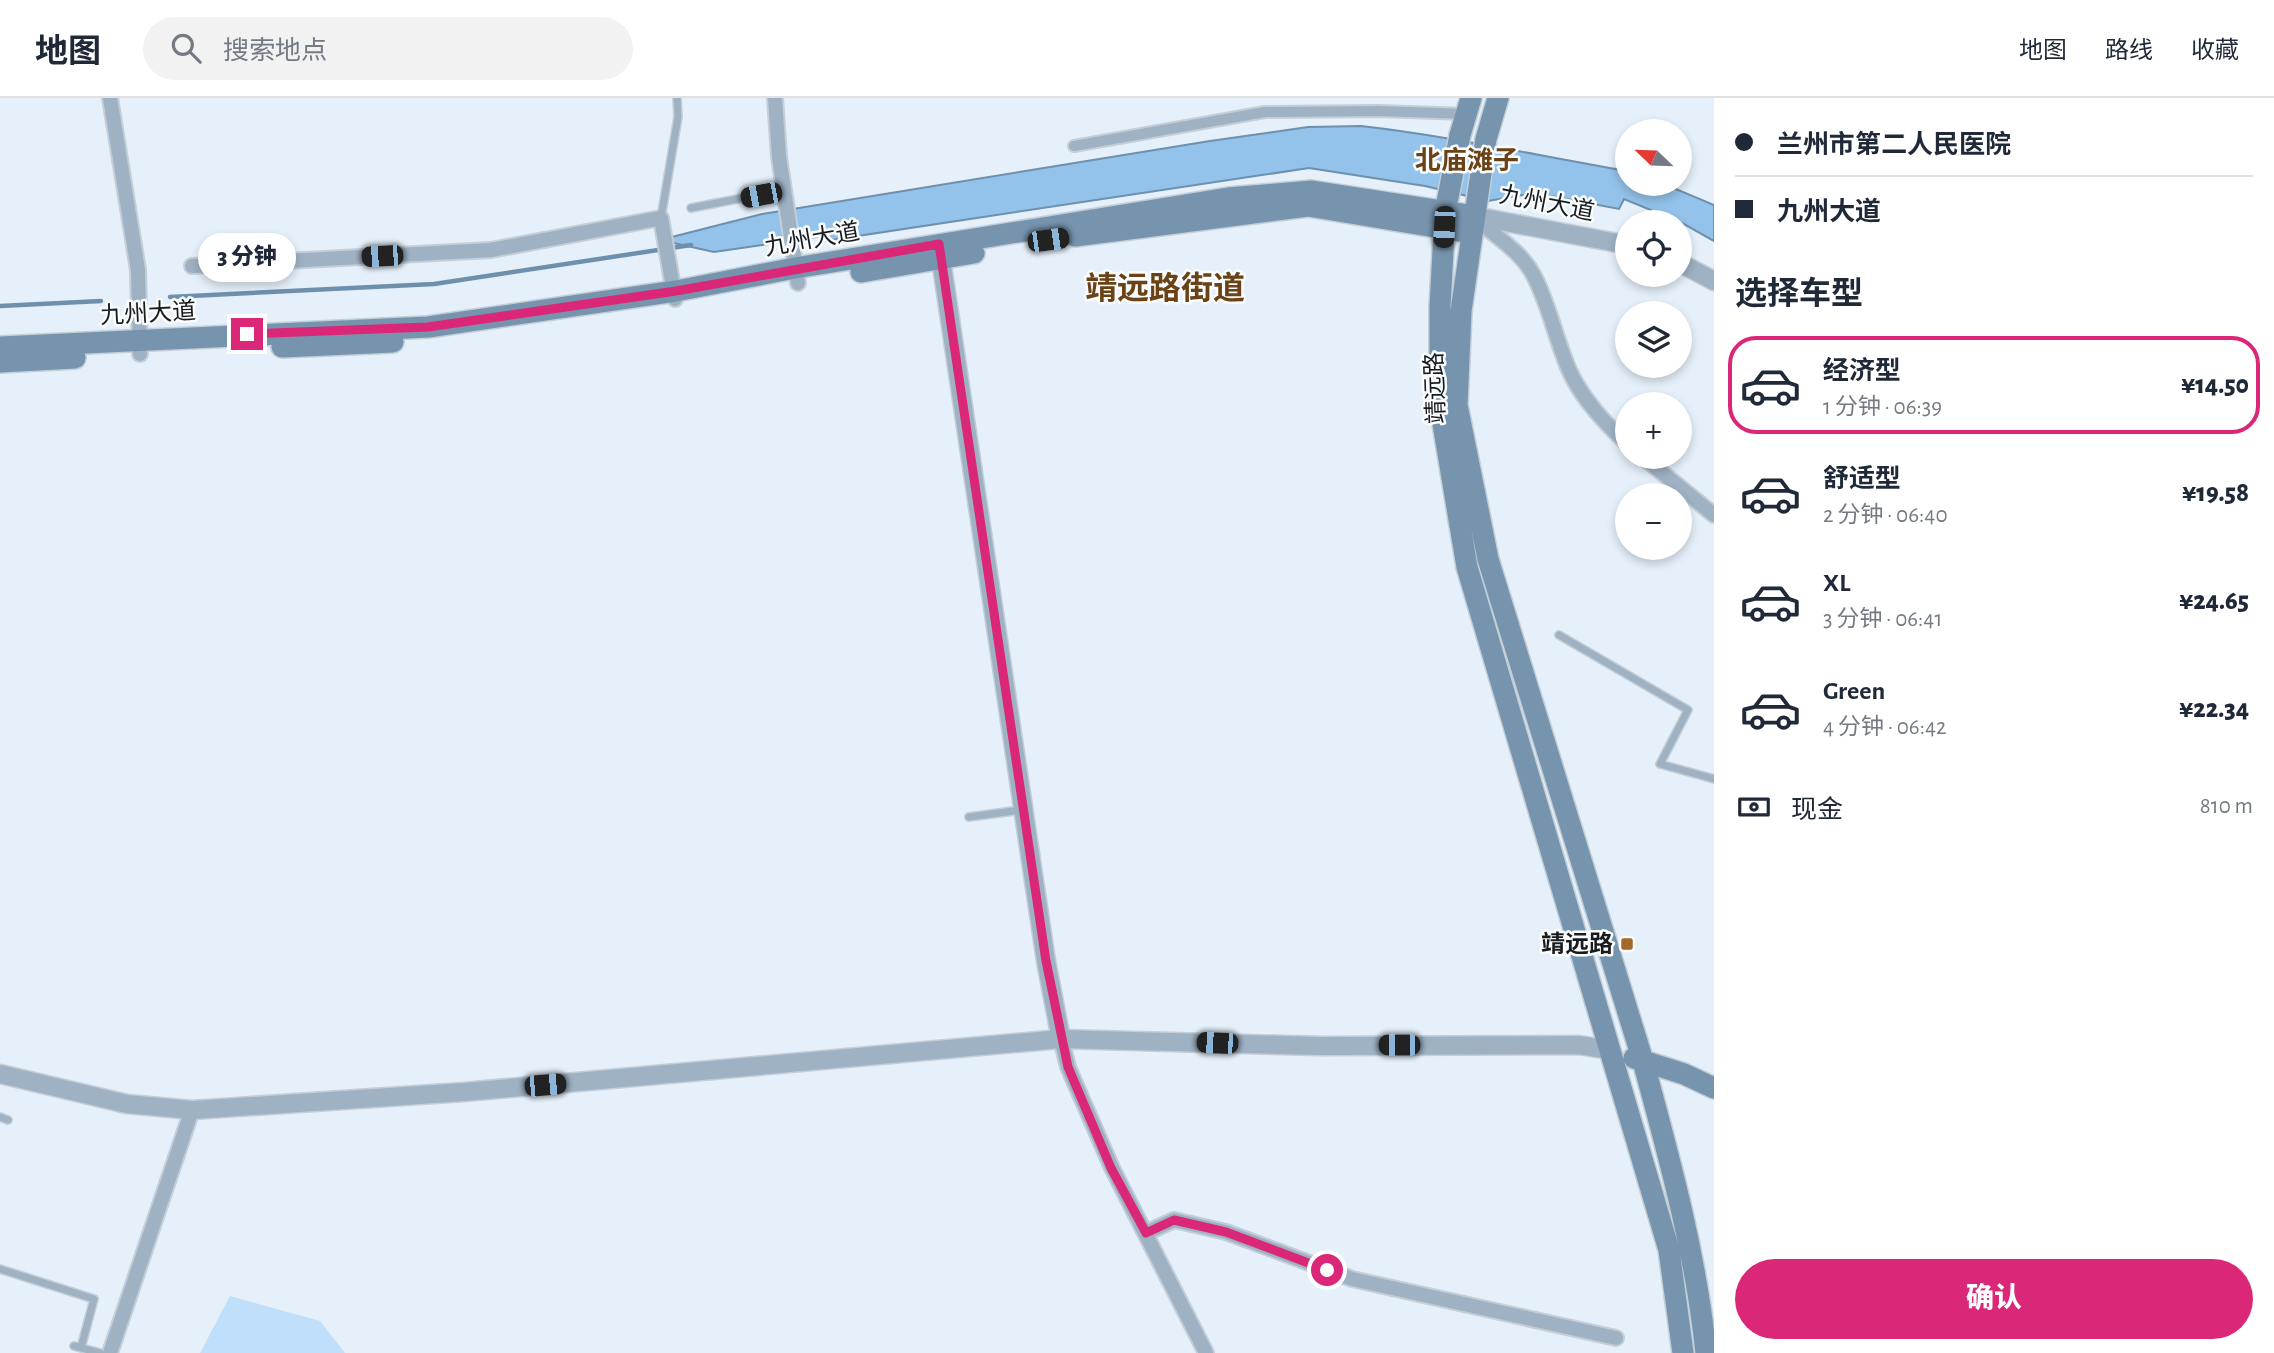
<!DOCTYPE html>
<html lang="zh">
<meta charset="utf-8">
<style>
:root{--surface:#fff;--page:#f2f2f3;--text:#1f2937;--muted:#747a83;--line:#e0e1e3;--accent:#db2777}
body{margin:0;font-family:"Alegreya Sans","Noto Sans SC",sans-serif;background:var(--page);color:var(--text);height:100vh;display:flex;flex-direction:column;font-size:26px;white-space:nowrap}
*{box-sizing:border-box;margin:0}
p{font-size:23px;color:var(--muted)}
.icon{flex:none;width:38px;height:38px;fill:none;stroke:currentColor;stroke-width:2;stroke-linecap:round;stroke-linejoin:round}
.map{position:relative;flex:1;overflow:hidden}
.sheet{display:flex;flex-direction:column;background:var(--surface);width:560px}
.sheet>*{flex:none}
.hud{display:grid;align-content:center;height:154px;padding:0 21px;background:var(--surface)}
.needle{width:46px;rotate:293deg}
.buttons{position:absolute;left:1615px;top:21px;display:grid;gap:14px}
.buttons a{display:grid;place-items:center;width:77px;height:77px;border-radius:50%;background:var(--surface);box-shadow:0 4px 10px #0003;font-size:35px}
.end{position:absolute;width:32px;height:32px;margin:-16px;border:9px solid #db2777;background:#fff;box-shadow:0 0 0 4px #fff}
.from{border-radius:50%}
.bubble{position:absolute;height:49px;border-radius:24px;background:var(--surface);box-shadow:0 4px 10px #0003;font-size:23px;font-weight:800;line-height:49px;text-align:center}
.car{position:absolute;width:21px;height:42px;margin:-21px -10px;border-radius:9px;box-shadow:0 0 5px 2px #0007;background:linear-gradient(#222 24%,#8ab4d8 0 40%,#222 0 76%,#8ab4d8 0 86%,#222 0)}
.hud b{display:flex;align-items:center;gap:24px;height:66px;font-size:26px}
.hud b+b{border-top:2px solid var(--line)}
.hud i{width:18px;height:18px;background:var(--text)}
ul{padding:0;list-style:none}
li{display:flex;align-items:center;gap:21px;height:98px;margin:0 14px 10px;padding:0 7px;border:4px solid transparent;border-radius:28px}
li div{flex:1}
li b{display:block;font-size:26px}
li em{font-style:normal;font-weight:800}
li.current{border-color:var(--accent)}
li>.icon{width:63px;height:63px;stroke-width:1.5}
h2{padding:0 21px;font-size:32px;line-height:84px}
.pay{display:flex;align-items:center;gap:18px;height:77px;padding:0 21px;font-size:26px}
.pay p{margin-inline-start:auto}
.button{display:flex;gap:14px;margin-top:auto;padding:14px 21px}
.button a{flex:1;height:80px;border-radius:42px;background:var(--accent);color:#fff;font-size:28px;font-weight:800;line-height:80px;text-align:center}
header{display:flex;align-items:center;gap:42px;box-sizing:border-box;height:98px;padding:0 35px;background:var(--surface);border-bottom:2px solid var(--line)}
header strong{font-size:33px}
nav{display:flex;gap:38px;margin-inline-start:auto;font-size:24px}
.search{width:490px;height:63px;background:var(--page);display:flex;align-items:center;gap:18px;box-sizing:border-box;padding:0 24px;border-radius:38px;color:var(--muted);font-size:26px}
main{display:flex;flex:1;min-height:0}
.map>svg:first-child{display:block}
.green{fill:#bfdffb}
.water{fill:#93c2ea;stroke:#6e90ad;stroke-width:2}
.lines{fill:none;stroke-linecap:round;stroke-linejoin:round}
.stream{stroke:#6e90ad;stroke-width:4.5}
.service-casing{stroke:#c4ced7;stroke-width:10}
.pedestrian-casing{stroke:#c4ced7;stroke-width:14}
.minor-casing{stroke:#c4ced7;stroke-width:18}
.tertiary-casing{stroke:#c4ced7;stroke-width:21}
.secondary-casing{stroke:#c4ced7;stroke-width:24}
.service{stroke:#9eb2c4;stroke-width:7}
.pedestrian{stroke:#9eb2c4;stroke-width:10}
.minor{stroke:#9eb2c4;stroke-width:14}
.tertiary{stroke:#9eb2c4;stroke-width:18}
.secondary{stroke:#7694ae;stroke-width:21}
.route{stroke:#db2777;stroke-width:9}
.poi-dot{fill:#a46929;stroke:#fafcfe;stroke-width:2.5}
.labels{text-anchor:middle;stroke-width:5;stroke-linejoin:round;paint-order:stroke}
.street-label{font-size:24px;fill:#181c1f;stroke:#fafcfe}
.poi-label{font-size:24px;font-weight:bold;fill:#181c1f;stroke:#fafcfe;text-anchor:end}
.neighbourhood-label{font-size:26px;font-weight:bold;fill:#6a4215;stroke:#fafcfe}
.district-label{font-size:32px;font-weight:bold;fill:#6a4215;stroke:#fafcfe}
</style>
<header>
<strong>地图</strong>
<div class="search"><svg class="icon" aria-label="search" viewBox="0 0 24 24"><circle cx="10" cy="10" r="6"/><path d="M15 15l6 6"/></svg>搜索地点</div>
<nav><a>地图</a><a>路线</a><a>收藏</a></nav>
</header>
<main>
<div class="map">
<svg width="1714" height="1255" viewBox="0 0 1714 1255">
<rect width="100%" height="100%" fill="#e5f0fa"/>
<!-- green -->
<path class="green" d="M230,1198l90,25 25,32h-145z"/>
<!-- water -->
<path class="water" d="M1361,28c89,10 178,30 266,45l1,13h36l50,21v36l-34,-19 -56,-23 -5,10 -84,-16 -47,8 -63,-15 -116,-18 -485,73 -1,-5 -109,16 -54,-12 102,-26 448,-73 98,-14z"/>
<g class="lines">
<!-- stream -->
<path class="stream" d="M170,199l264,-13 257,-39
M0,208l101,-5"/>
<!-- service casing -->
<g class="service-casing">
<path id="service" d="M691,110l93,-18
M661,120l17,-101 -1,-19
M1559,537l129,75 -28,54 54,15
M969,719l52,-7
M0,1019l8,3
M0,1171l94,30 -13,49
M74,1248l26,7"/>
</g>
<!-- pedestrian casing -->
<g class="pedestrian-casing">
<path id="pedestrian" d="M1074,48l191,-34 114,-1 87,3"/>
</g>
<!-- minor casing -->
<g class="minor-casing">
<path id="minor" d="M110,0l28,172 2,84
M775,0l4,59 19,126
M1474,118c19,20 47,34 60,60 16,31 22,65 36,96 12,26 36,53 58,72
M192,168l299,-16 170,-32 14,81
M1643,359l71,58
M1061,941l7,28 44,101 94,185
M1146,1135l28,-13 52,12 126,47 264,59
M110,1255l82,-243"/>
</g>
<!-- tertiary casing -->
<g class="tertiary-casing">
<path id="tertiary" d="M1474,118l154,29
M939,148l107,715 15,78
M1680,165l34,18
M0,976l127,30 65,6 272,-18 597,-53 260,7 258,-1 30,5"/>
</g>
<!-- secondary casing -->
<g class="secondary-casing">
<path id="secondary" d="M1471,0l-11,37 -15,78 -5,94v99l27,161 202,683 14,103
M1498,0l-12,41 -25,172 -4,94 31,154 155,502c26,96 53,193 63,292
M1075,138l233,-30 163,27
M861,174l113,-19
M0,249l428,-20 248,-36 119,-23 433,-70 83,-7 163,25
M282,249l111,-5
M0,264l75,-4
M1634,960l50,16 30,14"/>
</g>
<!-- service -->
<use href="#service" class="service"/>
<!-- pedestrian -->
<use href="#pedestrian" class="pedestrian"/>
<!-- minor -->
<use href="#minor" class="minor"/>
<!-- tertiary -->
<use href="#tertiary" class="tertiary"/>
<!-- secondary -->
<use href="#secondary" class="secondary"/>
</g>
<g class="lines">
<!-- route -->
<path class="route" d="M247,236l181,-7 248,-36 263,-47 107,717 22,106 43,101 35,65 28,-13 52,12 101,38"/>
</g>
<!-- markers -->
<rect class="poi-dot" x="1620" y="839" width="14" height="14" rx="3.5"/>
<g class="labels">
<!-- street labels -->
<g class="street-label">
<text transform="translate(1547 105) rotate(11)" y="8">九州大道</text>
<text transform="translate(812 141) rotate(-10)" y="8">九州大道</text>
<text transform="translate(148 215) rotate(-3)" y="8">九州大道</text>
<text transform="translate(1435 290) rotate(-92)" y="8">靖远路</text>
</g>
<!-- poi labels -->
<g class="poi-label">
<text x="1613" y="854">靖远路</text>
</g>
<!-- neighbourhood labels -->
<g class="neighbourhood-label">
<text x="1467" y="71">北庙滩子</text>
</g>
<!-- district labels -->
<g class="district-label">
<text x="1165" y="201">靖远路街道</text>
</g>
</g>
</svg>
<div class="buttons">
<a><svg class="needle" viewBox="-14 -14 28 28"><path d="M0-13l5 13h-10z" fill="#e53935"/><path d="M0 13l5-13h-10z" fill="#747a83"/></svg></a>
<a><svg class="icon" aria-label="locate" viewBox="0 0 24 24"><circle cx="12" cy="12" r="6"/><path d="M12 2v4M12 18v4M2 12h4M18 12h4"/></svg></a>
<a><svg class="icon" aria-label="layers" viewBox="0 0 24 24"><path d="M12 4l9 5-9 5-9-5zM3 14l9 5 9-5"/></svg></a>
<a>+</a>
<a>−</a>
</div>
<i class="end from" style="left:1327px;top:1172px"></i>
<i class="end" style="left:247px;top:236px"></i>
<div class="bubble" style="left:198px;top:135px;width:98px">3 分钟</div>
<i class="car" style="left:761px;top:97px;rotate:259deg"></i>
<i class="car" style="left:1444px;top:129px;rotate:183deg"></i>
<i class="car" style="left:1048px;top:142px;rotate:82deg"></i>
<i class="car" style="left:382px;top:158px;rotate:267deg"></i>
<i class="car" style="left:1217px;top:945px;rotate:272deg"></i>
<i class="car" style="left:1399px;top:947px;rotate:270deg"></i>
<i class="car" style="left:545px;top:987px;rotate:85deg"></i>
</div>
<section class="sheet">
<div class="hud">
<b><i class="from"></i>兰州市第二人民医院</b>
<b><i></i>九州大道</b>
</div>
<h2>选择车型</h2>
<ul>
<li class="current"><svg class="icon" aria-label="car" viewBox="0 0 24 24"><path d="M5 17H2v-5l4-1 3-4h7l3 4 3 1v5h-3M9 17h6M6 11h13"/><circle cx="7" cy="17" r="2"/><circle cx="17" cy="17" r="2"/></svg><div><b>经济型</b><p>1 分钟 · 06:39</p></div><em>¥14.50</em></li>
<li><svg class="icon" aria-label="car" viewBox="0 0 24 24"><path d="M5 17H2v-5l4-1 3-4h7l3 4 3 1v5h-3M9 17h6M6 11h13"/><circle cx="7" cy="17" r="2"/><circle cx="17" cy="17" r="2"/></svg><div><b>舒适型</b><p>2 分钟 · 06:40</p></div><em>¥19.58</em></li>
<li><svg class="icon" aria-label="car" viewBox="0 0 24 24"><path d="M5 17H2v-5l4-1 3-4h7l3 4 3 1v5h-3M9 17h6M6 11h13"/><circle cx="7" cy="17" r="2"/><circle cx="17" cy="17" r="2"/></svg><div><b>XL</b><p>3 分钟 · 06:41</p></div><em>¥24.65</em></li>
<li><svg class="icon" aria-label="car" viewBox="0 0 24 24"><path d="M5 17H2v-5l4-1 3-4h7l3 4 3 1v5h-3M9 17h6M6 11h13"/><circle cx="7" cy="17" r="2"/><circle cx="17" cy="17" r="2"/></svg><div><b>Green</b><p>4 分钟 · 06:42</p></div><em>¥22.34</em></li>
</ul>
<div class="pay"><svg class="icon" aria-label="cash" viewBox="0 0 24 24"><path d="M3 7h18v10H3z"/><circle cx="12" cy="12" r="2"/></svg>现金<p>810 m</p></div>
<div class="button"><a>确认</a></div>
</section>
</main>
